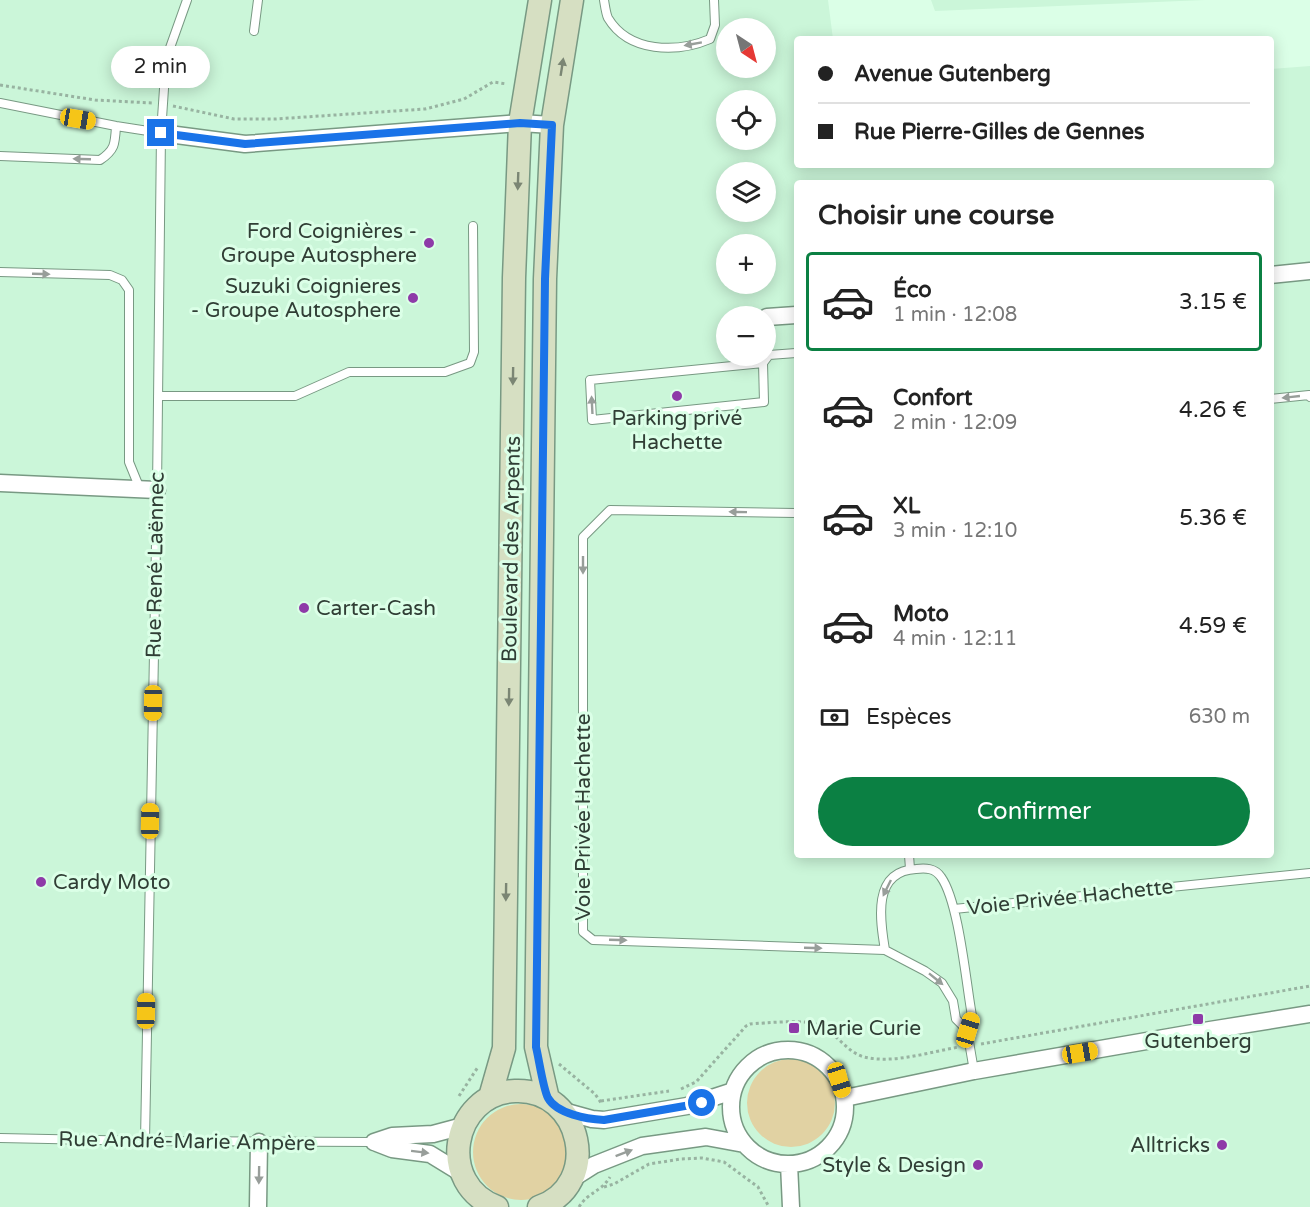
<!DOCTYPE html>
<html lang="fr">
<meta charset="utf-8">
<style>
:root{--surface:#fff;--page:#f2f2f2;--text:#222;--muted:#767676;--line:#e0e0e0;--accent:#0b8043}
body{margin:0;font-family:"Varela Round",sans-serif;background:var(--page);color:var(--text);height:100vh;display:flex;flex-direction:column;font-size:22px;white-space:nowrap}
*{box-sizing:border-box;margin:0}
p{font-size:20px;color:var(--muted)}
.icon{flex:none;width:33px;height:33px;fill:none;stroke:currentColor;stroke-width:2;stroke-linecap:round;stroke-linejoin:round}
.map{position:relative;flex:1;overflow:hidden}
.drawer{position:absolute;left:794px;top:180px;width:480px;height:678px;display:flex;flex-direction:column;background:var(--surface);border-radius:6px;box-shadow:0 3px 15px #0003}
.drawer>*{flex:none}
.top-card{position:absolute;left:794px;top:36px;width:480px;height:132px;border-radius:6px;box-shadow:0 3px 15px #0003;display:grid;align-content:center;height:132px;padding:0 24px;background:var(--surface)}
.needle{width:39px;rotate:144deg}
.fabs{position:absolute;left:716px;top:18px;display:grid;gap:12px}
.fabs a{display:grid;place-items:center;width:60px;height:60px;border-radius:50%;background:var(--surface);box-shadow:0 3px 15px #0003;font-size:30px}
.end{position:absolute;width:27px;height:27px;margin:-14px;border:8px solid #1a73e8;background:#fff;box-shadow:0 0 0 3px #fff}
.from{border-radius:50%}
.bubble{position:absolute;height:42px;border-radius:21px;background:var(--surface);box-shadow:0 3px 15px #0003;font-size:20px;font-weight:600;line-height:42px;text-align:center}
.car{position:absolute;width:18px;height:36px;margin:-18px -9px;border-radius:8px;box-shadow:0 0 4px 2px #0007;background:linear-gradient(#f5c518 24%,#345 0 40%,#f5c518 0 76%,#345 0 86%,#f5c518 0)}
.top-card b{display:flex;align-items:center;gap:21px;height:57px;font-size:22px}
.top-card b+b{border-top:2px solid var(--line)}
.top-card i{width:15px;height:15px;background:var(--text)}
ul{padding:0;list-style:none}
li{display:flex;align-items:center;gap:18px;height:99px;margin:0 12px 9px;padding:0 12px;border:3px solid transparent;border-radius:6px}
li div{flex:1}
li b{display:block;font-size:22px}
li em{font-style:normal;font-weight:600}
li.active{border-color:var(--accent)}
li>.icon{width:54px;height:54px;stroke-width:1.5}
h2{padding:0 24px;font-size:27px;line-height:72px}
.pay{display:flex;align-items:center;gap:15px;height:66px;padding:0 24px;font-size:22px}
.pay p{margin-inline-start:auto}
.action{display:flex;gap:12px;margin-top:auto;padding:12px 24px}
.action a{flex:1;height:69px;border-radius:36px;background:var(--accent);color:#fff;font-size:24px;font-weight:600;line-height:69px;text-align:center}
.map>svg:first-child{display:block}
.built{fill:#cbf6d9;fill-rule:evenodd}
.green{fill:#e1d2a3}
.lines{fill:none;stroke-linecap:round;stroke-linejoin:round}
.lane-casing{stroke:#789983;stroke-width:10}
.street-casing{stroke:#789983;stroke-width:19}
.secondary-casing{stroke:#789983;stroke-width:25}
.path{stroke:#98b3a1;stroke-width:3;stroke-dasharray:3 3;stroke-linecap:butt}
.lane{stroke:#fff;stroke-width:8}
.street{stroke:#fff;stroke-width:16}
.secondary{stroke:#d6dfc2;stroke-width:22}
.oneway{fill:#989e9a}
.oneway2{fill:#7b8674}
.route{stroke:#1a73e8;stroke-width:8}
.poi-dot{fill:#8e3aa8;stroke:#dbffe7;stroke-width:2}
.labels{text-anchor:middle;stroke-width:6;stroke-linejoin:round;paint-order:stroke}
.poi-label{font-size:21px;fill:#303e35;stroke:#dbffe7;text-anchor:end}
.street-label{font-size:21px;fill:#303e35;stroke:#dbffe7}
</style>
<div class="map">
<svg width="1310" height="1207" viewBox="0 0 1310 1207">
<rect width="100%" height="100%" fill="#dbffe7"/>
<!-- built -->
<path class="built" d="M0,0h828l5,39h-37v126h474l1,-96 39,-3v1141h-1310zM726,28h39v40h-39zM726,100h39v40h-39zM726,172h39v40h-39zM796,183h474v672h-474zM726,244h39v40h-39zM726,316h39v40h-39z
M931,0h274l-270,11z"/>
<!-- green -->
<path class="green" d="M747 1103a44 44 0 1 1 88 0a44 44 0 1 1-88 0Z
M473 1152a48 48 0 1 1 96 0a48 48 0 1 1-96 0Z"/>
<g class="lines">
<!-- lane casing -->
<g class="lane-casing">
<path id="lane" d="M604,0c1,6 2,14 4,18 21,35 69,35 102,21l5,-14 -1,-25
M254,31l4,-31
M0,103l116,23 45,7
M0,156l100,4c15,-10 15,-16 16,-34
M0,272l110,3 12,5 7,10v172l11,27
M763,363l-173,17 2,40 172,-18 -1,-39 6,-8 27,-2
M158,396h137l54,-24h96l25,-9 4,-11 -1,-126
M1270,399l39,-4 1,2
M796,513l-186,-3 -27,27v395l10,8 292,10 40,21 17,12 11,18 3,18 11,11 5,-14c-6,-33 -13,-114 -31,-139 -6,-9 -15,-9 -25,-8 -44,2 -36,51 -31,81
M909,855l1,14
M954,909l356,-36
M967,1030l7,41
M0,1138l145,3 229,1
M145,1141l12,-651 4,-357 5,-74 21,-59"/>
</g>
<!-- street casing -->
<g class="street-casing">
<path id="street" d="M161,133l84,11 275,-21 32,2
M1270,275l40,-4
M767,317l29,-2
M0,483l157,7
M731 1107a57 57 0 1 1 114 0a57 57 0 1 1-114 0Z
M845,1098l129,-27 236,-41 100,-16
M563,1111l29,8 12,1 83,-14 46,-15
M374,1142l18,7 38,5 31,19
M374,1142l18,-6 41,-2 30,-8
M789,1164l2,43
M572,1179l22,-14 48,-19 64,-9 38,7
M258,1207l1,-65"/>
</g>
<!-- secondary casing -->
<g class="secondary-casing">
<path id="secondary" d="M490,1097l14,-49 10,-770 6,-155 20,-123
M548,1099l-12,-52 9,-768 7,-154 20,-125
M497,1207c-61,-22 -46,-113 18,-116 67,-3 88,94 24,116"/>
</g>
<!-- path -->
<path class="path" d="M0,85l95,15 57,3
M173,106l61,13h41l150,-10 39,-10 29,-17 14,2
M981,1044l329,-58
M559,1064l36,30 7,10
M681,1089l15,-7 50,-56 4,-2c15,-1 56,-5 69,1 17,7 27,27 45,32 30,7 65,-5 95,-10
M459,1096l19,-29
M601,1101l68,-10
M604,1187l10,-3 35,-20 32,-5 21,-1 22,4 34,25 11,20
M579,1207c10,-16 21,-14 31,-30"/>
<!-- lane -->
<use href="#lane" class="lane"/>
<!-- street -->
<use href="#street" class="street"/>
<!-- secondary -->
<use href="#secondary" class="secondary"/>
</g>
<!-- one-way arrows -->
<defs><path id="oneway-solid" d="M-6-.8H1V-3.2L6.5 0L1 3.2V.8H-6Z" transform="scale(1.5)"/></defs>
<g class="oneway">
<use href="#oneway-solid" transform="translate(693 44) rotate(170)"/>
<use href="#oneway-solid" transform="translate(82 159) rotate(-178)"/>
<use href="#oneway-solid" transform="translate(41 274) rotate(2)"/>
<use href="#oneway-solid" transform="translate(1291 397) rotate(174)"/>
<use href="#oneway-solid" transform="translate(592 405) rotate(-93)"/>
<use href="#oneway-solid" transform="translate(738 512) rotate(-179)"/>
<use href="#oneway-solid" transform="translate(583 565) rotate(90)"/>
<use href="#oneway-solid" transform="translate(887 888) rotate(116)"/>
<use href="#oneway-solid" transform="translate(618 940) rotate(2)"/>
<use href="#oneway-solid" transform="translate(813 948) rotate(2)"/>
<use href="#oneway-solid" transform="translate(936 979) rotate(39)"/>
<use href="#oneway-solid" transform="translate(420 1152) rotate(7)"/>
<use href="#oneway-solid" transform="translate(624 1153) rotate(-21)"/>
<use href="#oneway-solid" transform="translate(259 1175) rotate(91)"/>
</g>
<g class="oneway2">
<use href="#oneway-solid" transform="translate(562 67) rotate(-81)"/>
<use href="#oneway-solid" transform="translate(518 181) rotate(92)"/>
<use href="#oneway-solid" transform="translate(513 376) rotate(91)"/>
<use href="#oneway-solid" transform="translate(509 697) rotate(91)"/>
<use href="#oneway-solid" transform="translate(506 892) rotate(91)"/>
</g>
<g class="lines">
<!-- route -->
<path class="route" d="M161,133l84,11 275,-21 32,2 -7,154 -9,768c3,12 7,41 12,51 9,16 39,21 56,22l98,-17"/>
</g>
<!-- markers -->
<g class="poi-dot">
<circle cx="429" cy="243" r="6"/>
<circle cx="413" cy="298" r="6"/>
<circle cx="677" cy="396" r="6"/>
<circle cx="304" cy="608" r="6"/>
<circle cx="41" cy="882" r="6"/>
<rect x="1192" y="1013" width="12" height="12" rx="3"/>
<rect x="788" y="1022" width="12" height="12" rx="3"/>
<circle cx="1222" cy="1145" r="6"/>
<circle cx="978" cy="1165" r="6"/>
</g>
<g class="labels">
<!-- poi labels -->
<g class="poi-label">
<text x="417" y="238">Ford Coignières -<tspan x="417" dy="24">Groupe Autosphere</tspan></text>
<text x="401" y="293">Suzuki Coignieres<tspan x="401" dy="24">- Groupe Autosphere</tspan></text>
<text x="677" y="425" text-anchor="middle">Parking privé<tspan x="677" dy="24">Hachette</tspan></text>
<text x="316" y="615" text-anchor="start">Carter-Cash</text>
<text x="53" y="889" text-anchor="start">Cardy Moto</text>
<text x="806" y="1035" text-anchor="start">Marie Curie</text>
<text x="1198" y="1048" text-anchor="middle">Gutenberg</text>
<text x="1210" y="1152">Alltricks</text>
<text x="966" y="1172">Style &amp; Design</text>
</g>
<!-- street labels -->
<g class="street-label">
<text transform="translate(511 549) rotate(-89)" y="7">Boulevard des Arpents</text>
<text transform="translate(155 565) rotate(-89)" y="7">Rue René Laënnec</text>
<text transform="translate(583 817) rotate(-90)" y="7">Voie Privée Hachette</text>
<text transform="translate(1070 897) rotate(-6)" y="7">Voie Privée Hachette</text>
<text transform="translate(187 1141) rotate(1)" y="7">Rue André-Marie Ampère</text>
</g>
</g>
</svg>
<div class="fabs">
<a><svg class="needle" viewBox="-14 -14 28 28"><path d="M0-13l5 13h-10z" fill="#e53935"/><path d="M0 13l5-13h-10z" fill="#767676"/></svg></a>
<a><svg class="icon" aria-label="locate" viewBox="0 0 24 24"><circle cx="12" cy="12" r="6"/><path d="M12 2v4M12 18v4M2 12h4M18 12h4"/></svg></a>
<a><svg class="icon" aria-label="layers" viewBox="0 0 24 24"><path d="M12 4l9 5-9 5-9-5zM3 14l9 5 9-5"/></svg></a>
<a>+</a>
<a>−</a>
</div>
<i class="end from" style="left:702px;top:1103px"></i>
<i class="end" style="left:161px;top:133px"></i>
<div class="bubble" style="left:111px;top:46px;width:99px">2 min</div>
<i class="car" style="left:78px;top:119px;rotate:100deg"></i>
<i class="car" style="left:153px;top:703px;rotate:181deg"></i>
<i class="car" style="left:150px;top:821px;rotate:1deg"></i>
<i class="car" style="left:146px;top:1011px;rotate:1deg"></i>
<i class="car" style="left:968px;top:1030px;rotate:17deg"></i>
<i class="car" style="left:1080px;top:1053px;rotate:80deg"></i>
<i class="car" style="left:839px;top:1080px;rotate:163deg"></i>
<div class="top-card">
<b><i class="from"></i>Avenue Gutenberg</b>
<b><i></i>Rue Pierre-Gilles de Gennes</b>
</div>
<section class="drawer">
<h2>Choisir une course</h2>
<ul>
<li class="active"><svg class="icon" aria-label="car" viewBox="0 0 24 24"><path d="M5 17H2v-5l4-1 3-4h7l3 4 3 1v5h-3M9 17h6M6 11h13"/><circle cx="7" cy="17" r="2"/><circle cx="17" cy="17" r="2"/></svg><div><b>Éco</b><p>1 min · 12:08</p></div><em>3.15 €</em></li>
<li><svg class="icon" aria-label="car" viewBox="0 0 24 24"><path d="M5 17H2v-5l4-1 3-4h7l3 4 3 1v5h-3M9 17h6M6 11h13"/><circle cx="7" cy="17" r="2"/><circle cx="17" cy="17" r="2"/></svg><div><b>Confort</b><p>2 min · 12:09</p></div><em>4.26 €</em></li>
<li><svg class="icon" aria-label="car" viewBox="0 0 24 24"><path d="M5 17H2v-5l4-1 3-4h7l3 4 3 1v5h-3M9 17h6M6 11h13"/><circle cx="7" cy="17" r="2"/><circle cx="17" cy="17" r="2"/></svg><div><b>XL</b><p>3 min · 12:10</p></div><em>5.36 €</em></li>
<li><svg class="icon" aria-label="car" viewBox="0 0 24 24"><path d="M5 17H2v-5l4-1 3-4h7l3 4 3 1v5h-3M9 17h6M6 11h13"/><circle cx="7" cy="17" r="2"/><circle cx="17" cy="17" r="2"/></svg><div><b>Moto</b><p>4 min · 12:11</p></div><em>4.59 €</em></li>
</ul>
<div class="pay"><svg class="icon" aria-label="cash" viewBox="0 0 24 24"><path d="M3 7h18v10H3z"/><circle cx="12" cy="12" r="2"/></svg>Espèces<p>630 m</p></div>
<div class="action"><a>Confirmer</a></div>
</section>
</div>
